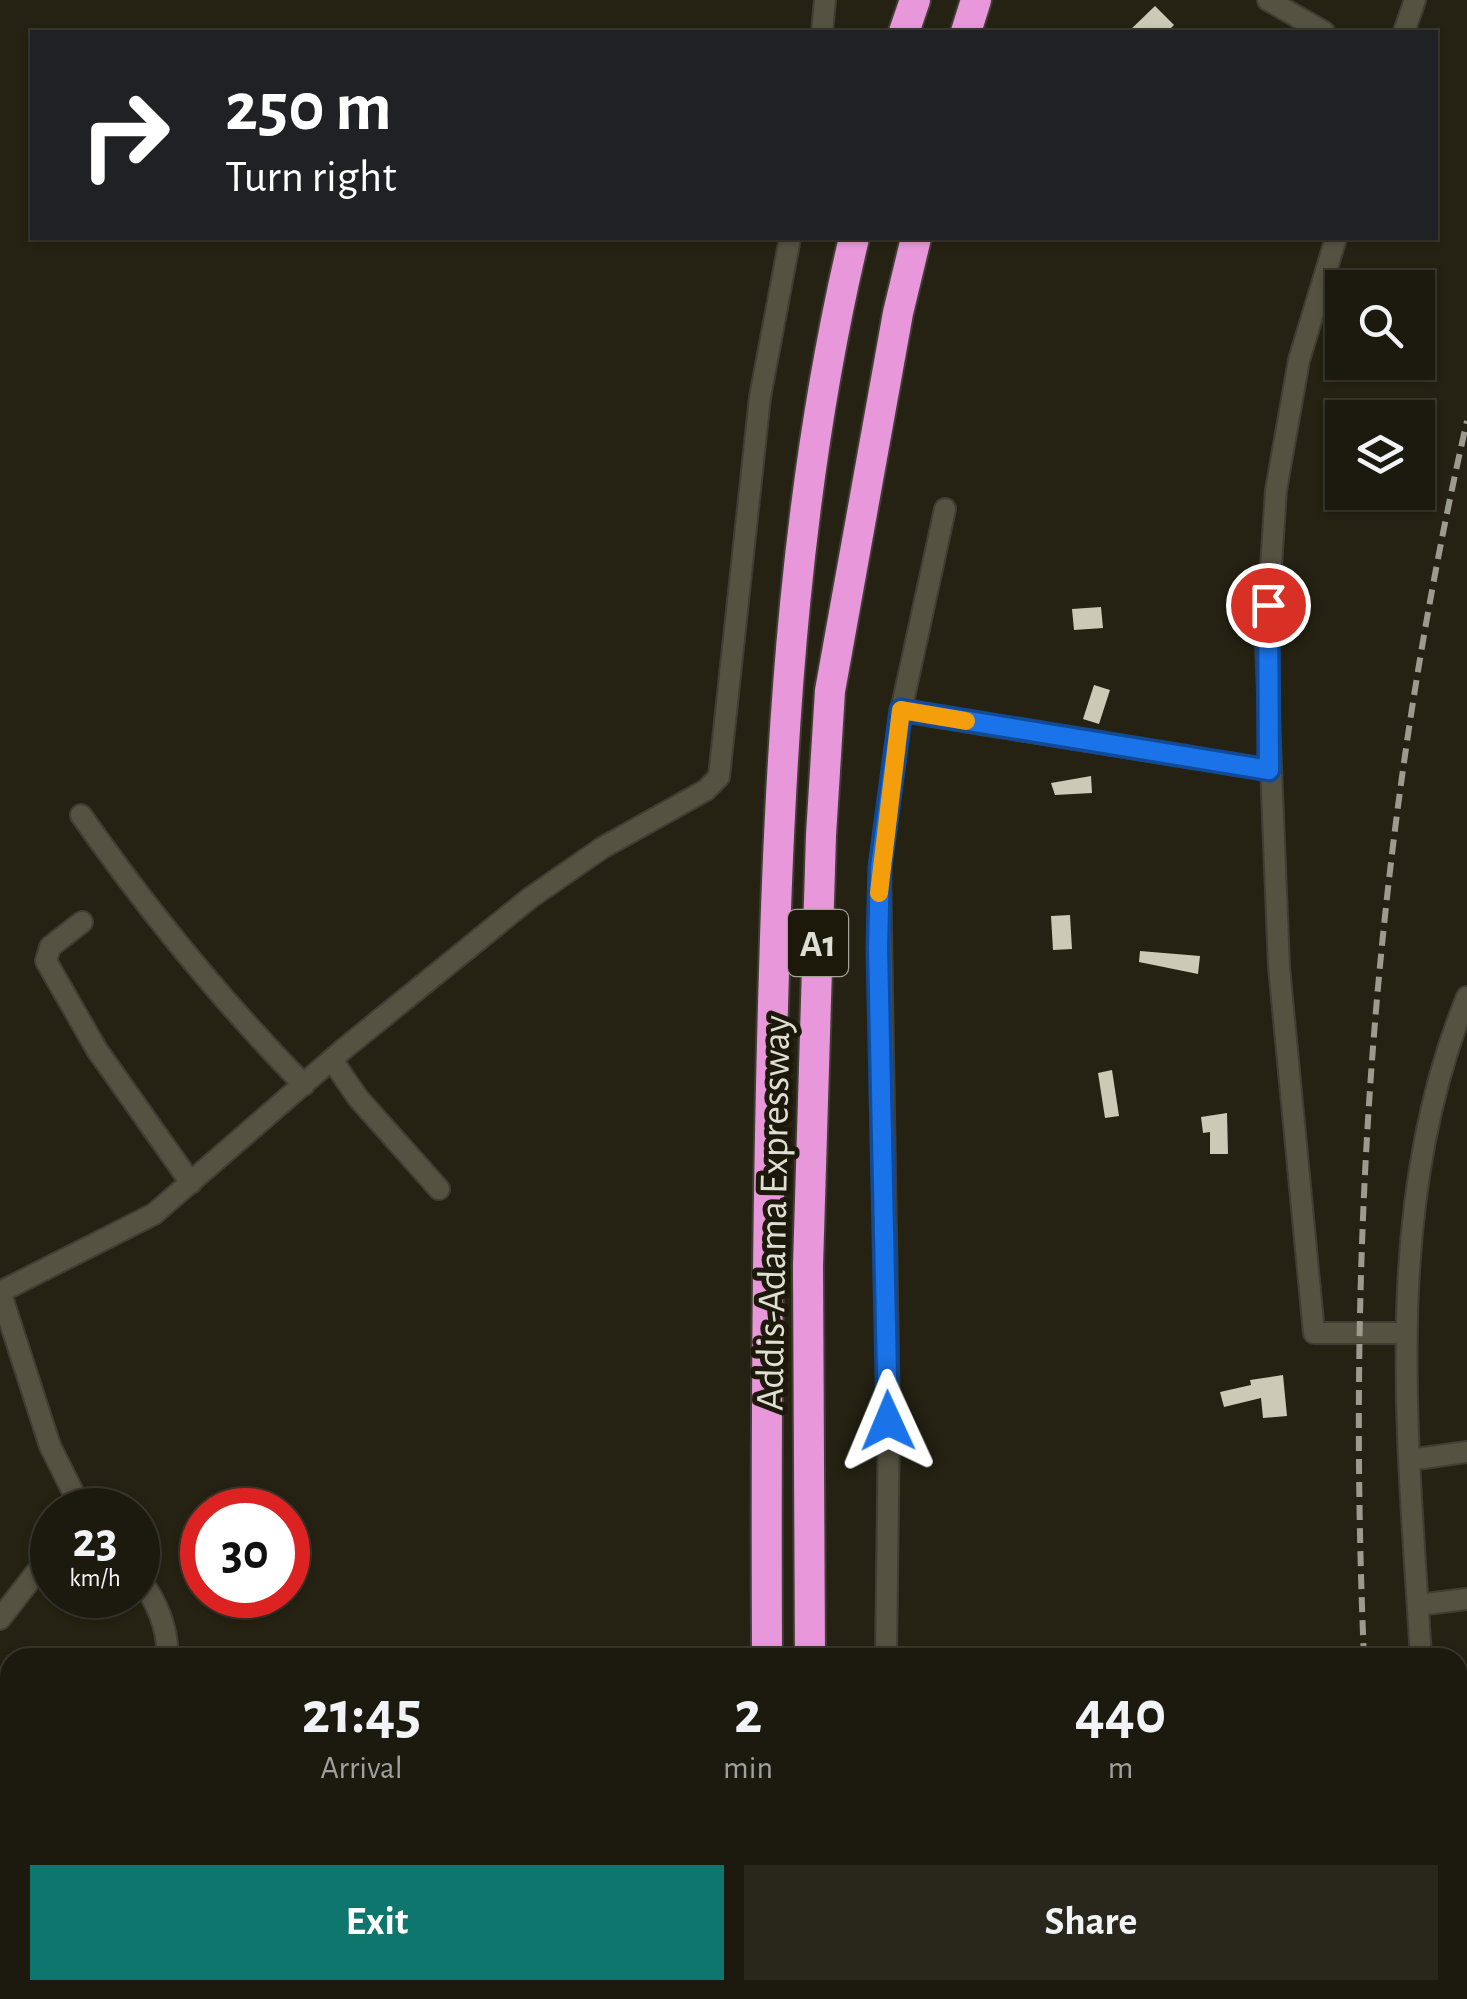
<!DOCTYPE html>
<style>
:root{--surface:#1c1a0e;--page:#29271c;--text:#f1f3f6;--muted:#a0a19e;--line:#3a382e;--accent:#0f766e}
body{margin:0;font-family:"Alegreya Sans",sans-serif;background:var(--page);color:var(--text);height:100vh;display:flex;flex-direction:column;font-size:38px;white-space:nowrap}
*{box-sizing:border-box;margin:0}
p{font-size:32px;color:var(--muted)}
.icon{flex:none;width:55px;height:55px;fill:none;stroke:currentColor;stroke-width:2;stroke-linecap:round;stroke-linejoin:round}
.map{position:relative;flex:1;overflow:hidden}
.drawer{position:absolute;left:0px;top:1648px;width:1468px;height:352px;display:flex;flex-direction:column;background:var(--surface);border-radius:30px 30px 0 0;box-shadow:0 2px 8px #0004,0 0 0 2px var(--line)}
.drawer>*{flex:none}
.banner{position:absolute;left:30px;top:30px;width:1408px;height:210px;border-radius:0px;box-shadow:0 2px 8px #0004,0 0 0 2px var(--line);background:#202124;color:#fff;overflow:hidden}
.buttons{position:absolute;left:1325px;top:270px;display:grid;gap:20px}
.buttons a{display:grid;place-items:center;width:110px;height:110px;border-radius:0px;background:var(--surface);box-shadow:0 2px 8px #0004,0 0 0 2px var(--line);font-size:50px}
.speed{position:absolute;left:30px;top:1488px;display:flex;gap:20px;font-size:50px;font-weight:700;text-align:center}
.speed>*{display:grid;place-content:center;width:130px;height:130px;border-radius:50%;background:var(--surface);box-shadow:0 2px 8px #0004,0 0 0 2px var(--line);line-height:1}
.speed small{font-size:25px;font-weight:400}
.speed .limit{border:15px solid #d22;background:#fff;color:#111}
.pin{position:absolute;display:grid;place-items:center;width:85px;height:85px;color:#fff;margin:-42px;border:5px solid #fff;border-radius:50%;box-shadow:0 2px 10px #0007}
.me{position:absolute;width:110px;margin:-55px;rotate:359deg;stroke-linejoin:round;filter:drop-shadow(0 0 8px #0008)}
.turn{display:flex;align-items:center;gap:35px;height:210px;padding:0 30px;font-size:45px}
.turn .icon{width:130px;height:130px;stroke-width:2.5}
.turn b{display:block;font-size:70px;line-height:85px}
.eta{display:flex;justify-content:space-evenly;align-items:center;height:170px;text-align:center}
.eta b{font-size:60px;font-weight:600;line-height:70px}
.cta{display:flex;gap:20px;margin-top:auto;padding:20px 30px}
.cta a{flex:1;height:115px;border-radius:0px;background:var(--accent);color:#fff;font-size:40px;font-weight:600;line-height:115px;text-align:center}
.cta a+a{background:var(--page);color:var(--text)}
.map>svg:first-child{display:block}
</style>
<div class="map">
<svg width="1467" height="1999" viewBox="0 0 1467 1999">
<rect width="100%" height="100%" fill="#252213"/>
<path fill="#ccc9b6" d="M1155,6L1174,25L1167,32H1128Z
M1101,607L1103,628L1074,630L1072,609Z
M1094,685L1110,690L1099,724L1083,719Z
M1091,776L1092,793L1055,795L1051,783Z
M1070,915L1072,949L1053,950L1051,916Z
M1140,951L1200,956L1198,974L1139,962Z
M1112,1070L1119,1116L1105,1118L1098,1073Z
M1227,1113L1228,1154H1210V1132L1203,1133L1201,1117Z
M1283,1375L1287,1416L1263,1418L1261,1398L1224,1407L1220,1392L1251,1385L1250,1380Z"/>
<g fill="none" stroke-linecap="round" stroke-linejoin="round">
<defs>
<path id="minor" d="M1268,0L1324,32
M822,32L825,0
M1404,32L1415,0
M1336,238L1299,360L1276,490L1266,643L1279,967L1314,1333H1405
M901,711L1269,770
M81,815C149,912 221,1000 304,1085
M82,922L50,947L46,961L97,1050L191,1183
M332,1060L358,1098L439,1189
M0,1291L50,1446L82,1510
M0,1292L154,1214L345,1048L530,898L602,848L706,790L719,777L760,397L790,238
M1409,1460L1467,1452
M138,1578C156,1598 169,1630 167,1658
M1418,1605L1467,1599
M0,1619L52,1552
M886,1658L889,1421L880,867L901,711L945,509
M1421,1658C1408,1438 1381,1206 1467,997
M1458,1771L1467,1769
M1458,1944L1467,1943
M1441,1990L1442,1999
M82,1999L88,1990
M882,1999V1990"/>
<path id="motorway" d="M904,32L915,0
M966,32L976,0
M767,1658C766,1428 767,1200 774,971C781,724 797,478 854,238
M810,1658L808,1266L821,835L830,691L898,313L916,238
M769,1990V1999
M811,1990V1999"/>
</defs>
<use href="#minor" stroke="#403e34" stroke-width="24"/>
<use href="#motorway" stroke="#403e34" stroke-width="34"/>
<use href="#minor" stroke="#555242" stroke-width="20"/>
<use href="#motorway" stroke="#e898da" stroke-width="30"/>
<path stroke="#9d9b8f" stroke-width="6" stroke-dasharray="15 8" stroke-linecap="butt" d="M1364,1658C1346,1243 1374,827 1467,421
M1379,1990V1999"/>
</g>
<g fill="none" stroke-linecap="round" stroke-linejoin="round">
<defs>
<path id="route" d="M888,1421L878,948L880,867L901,710L1269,770L1268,605"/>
</defs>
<use href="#route" stroke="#114b97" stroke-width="25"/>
<use href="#route" stroke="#1a73e8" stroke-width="18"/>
<path stroke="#f59e0b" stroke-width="18" d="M879,893L901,710L966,721"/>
</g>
<g text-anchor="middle" stroke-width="10" stroke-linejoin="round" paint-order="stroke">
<rect fill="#1c190a" stroke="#a4a397" stroke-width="2.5" x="788" y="910" width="60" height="66" rx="8"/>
<g font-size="38" font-weight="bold" fill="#dfded4">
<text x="818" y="956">A1</text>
</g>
<g font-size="40" fill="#dfded4" stroke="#1c190a">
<text transform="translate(772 1213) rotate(-89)" y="14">Addis-Adama Expressway</text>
</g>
</g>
</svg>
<div class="buttons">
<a><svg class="icon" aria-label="search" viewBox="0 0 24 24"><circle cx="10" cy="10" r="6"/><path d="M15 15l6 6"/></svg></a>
<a><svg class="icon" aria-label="layers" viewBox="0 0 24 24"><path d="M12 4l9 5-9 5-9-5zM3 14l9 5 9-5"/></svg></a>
</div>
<div class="speed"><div>23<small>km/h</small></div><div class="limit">30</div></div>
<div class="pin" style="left:1268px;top:605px;background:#d93025"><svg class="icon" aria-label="arrive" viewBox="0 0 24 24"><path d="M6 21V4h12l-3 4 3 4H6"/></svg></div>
<svg class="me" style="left:888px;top:1421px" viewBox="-20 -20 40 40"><path d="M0-17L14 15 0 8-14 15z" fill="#1a73e8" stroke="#fff" stroke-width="4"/></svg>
<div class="banner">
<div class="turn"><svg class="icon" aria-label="right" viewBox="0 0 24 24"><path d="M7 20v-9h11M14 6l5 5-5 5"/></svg><div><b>250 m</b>Turn right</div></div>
</div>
<section class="drawer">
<div class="eta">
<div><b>21:45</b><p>Arrival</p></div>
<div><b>2</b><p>min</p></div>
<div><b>440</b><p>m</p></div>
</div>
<div class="cta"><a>Exit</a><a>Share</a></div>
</section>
</div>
